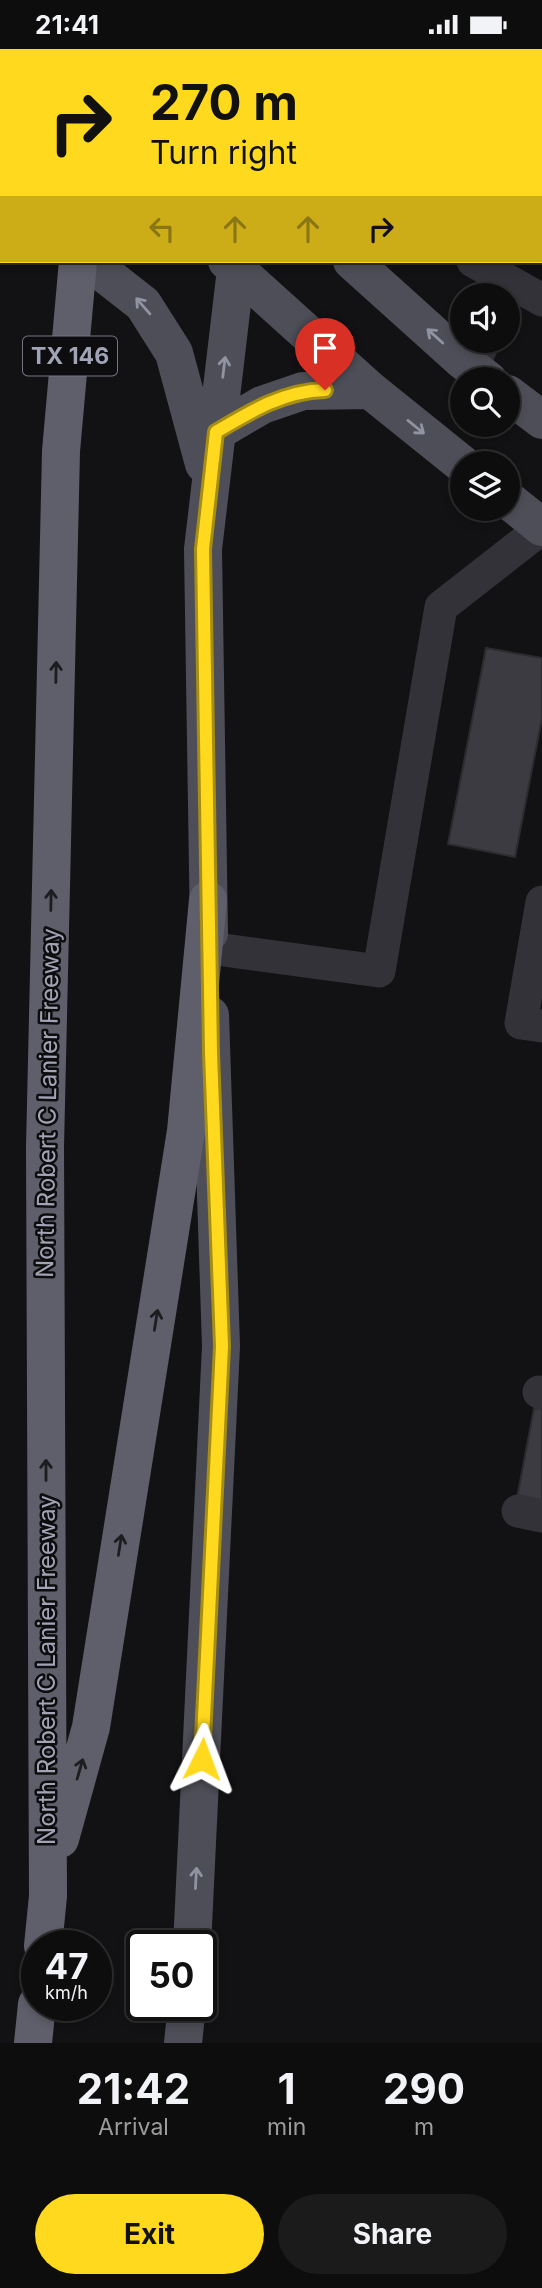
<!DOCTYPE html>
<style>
:root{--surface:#0e0d0e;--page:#1c1b1c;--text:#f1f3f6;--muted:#9b9c9e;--line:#2e2d2e;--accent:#ffd91d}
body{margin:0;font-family:Inter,sans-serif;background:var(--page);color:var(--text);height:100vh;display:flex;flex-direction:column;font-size:26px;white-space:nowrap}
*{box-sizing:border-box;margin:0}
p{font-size:23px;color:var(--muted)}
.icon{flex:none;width:38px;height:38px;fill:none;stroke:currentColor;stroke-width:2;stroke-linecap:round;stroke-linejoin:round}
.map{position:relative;height:1994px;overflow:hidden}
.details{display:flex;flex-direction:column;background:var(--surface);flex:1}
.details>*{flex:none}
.top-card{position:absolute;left:0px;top:0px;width:542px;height:214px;box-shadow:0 4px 10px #0003,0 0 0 2px var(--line);background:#ffd91d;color:#111;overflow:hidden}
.controls{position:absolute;left:450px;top:234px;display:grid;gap:14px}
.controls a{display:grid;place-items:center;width:70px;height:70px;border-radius:50%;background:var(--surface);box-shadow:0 4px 10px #0003,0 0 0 2px var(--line);font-size:35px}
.speed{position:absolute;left:21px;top:1881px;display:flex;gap:14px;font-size:35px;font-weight:700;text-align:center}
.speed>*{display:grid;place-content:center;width:91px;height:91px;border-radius:50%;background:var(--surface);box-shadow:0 4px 10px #0003,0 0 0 2px var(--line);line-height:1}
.speed small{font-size:18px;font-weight:400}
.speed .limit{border:4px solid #111;border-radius:10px;background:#fff;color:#111}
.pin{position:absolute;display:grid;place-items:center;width:60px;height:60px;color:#fff;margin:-72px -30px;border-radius:50% 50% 50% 0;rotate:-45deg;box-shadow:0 0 7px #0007}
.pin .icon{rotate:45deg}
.me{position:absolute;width:77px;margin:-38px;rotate:3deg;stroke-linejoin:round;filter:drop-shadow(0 0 5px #0008)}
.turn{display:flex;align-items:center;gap:24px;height:147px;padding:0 35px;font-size:32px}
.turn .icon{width:91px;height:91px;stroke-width:2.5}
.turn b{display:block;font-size:49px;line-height:60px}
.lanes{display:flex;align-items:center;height:66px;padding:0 35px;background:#0003;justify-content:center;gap:35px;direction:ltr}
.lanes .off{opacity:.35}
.eta{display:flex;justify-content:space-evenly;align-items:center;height:119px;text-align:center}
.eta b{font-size:42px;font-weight:700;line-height:49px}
.primary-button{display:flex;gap:14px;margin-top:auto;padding:14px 35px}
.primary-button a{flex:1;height:80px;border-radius:42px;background:var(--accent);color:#111;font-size:28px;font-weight:700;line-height:80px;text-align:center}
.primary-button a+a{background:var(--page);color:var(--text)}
.status{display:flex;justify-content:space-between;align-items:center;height:49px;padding:0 35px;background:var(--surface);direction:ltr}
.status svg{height:19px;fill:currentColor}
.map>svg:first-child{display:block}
</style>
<div class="status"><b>21:41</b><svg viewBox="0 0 49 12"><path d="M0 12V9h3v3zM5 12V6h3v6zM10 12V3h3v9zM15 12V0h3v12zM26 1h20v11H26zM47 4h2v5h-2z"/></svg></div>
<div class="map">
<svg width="542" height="1994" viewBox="0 0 542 1994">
<rect width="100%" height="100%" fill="#121113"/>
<path fill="#3b3b41" stroke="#2c2b2f" stroke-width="2" d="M486,599L542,609V669L515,808L448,795Z
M534,1359L542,1360V1453L517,1449Z"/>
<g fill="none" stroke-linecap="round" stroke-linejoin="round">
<path stroke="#323238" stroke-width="33" d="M405,0L408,2
M541,35H542
M541,113L542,107
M473,212L542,251
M472,319L484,292
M542,853L521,974L542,977
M209,899L379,922L441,558L542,479
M539,1343L542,1344
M518,1462L542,1467"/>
<path stroke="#4e4e58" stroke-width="38" d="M266,2V0
M0,142L2,143
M88,212L143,255L174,304L204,415
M227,212L370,341L462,415
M352,212L462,311L488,331
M508,345L542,371
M216,383L262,356L303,342L370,341
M508,451L542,478
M209,884L203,500L237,212
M192,1897L221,1297L210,966
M183,1994L187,1956"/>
<path stroke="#5e5f6a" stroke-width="38" d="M20,2L21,0
M104,2V0
M0,123L2,113
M60,1790L91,1678L186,1082L208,851
M43,1897L48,1847L45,1098L61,402L78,212
M33,1994L37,1955"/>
</g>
<defs><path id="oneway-shaft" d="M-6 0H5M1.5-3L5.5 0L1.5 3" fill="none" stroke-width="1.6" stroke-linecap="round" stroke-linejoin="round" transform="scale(1.75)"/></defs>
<g stroke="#9093a2">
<use href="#oneway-shaft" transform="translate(143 257) rotate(-131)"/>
<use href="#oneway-shaft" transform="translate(435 287) rotate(-138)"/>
<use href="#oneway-shaft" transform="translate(224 318) rotate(-83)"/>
<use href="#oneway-shaft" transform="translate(416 378) rotate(39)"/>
<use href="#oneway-shaft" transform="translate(196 1829) rotate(-87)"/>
</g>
<g stroke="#1d1d20">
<use href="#oneway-shaft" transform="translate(56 623) rotate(-89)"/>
<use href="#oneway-shaft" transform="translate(51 851) rotate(-89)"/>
<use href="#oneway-shaft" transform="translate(156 1271) rotate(-81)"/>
<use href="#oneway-shaft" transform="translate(46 1421) rotate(-90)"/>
<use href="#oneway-shaft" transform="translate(120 1496) rotate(-81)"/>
<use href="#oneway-shaft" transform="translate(80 1720) rotate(-74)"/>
</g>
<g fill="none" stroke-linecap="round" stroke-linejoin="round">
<defs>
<path id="route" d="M202,1710L222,1297L211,1004L203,500L216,383C251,362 284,342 325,341"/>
</defs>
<use href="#route" stroke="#a68d13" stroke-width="18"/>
<use href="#route" stroke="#ffd91d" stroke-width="12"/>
</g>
<g text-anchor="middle" stroke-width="5" stroke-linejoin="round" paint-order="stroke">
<rect fill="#0d0c0e" stroke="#757683" stroke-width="2" x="23" y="287.5" width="94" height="39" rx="5"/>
<g font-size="23" font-weight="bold" fill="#a1a4b5">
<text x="70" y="315">TX 146</text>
</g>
<g font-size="24" fill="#a1a4b5" stroke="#0d0c0e">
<text transform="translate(48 1054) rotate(-89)" y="8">North Robert C Lanier Freeway</text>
<text transform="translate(47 1621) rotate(-90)" y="8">North Robert C Lanier Freeway</text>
</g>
</g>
</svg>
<div class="controls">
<a><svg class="icon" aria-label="sound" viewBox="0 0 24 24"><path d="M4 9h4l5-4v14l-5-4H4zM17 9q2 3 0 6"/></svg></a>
<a><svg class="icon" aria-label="search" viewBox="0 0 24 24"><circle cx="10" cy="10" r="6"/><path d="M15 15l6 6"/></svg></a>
<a><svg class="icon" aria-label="layers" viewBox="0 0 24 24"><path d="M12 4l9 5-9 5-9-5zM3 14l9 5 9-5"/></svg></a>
</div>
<div class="speed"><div>47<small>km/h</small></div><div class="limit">50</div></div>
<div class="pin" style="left:325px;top:341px;background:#d93025"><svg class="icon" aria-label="arrive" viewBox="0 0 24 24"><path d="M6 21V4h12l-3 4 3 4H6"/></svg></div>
<svg class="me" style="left:202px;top:1710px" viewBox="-20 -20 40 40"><path d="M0-17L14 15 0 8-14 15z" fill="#ffd91d" stroke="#fff" stroke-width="4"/></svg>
<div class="top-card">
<div class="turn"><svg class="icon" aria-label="right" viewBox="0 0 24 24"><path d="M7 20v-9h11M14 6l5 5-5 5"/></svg><div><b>270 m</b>Turn right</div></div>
<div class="lanes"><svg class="icon off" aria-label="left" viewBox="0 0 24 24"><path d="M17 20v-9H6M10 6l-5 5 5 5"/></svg><svg class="icon off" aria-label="ahead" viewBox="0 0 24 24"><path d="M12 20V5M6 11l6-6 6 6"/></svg><svg class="icon off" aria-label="ahead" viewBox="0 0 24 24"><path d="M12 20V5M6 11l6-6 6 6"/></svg><svg class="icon" aria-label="right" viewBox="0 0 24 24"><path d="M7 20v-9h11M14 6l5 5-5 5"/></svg></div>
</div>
</div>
<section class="details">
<div class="eta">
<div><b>21:42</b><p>Arrival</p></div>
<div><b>1</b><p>min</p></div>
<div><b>290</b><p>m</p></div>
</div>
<div class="primary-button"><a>Exit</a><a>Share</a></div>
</section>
